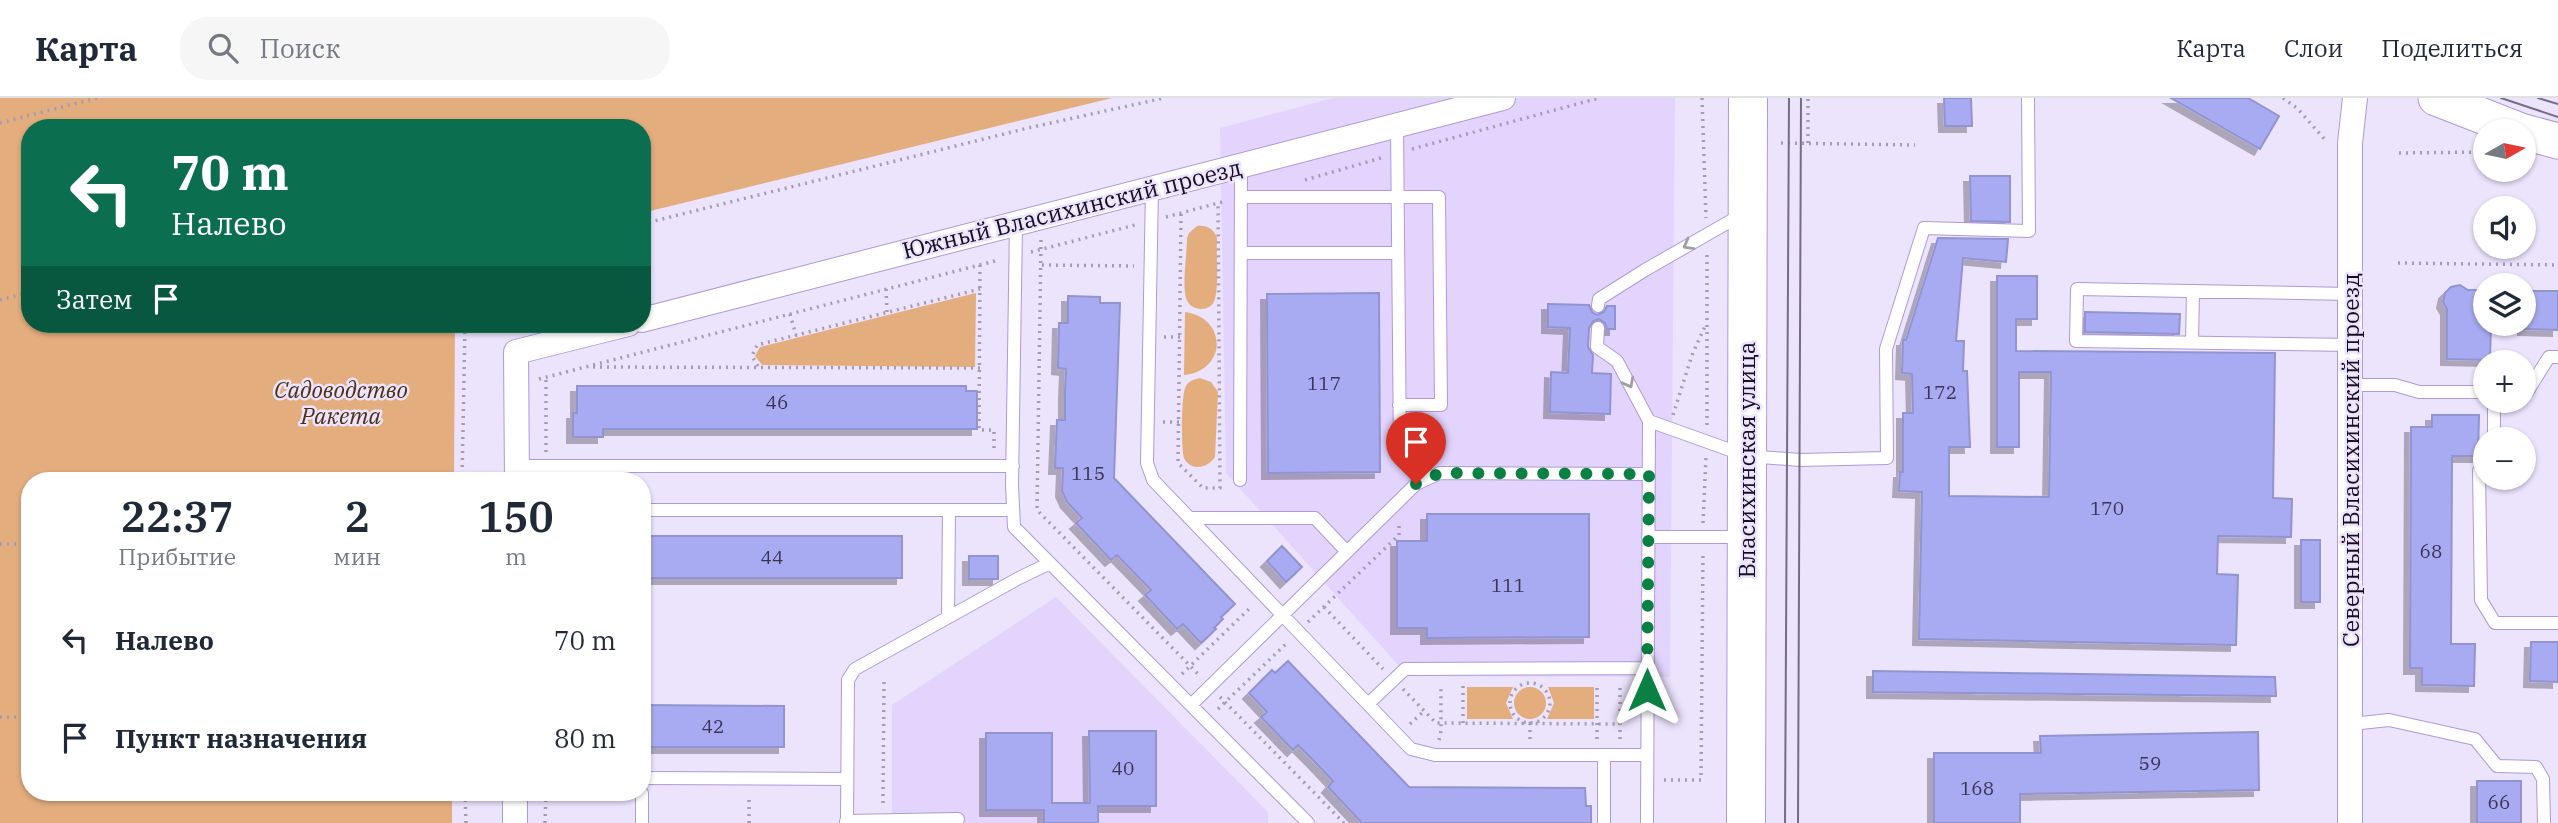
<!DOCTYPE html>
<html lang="ru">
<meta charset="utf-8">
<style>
:root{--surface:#fff;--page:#f6f6f7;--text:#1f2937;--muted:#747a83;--line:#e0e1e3}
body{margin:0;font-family:"IBM Plex Serif",serif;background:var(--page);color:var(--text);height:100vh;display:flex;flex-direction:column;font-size:26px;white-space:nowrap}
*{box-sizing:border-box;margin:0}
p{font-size:23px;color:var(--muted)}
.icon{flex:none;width:38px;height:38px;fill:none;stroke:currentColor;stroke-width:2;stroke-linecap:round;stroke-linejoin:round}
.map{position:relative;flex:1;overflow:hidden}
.side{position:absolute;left:21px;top:374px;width:630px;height:329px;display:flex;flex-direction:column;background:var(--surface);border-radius:28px;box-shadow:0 2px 5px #0004}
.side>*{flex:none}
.guide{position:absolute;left:21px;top:21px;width:630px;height:214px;border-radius:28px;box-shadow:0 2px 5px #0004;background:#0b6e4f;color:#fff;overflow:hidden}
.needle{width:46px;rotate:81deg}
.fabs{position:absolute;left:2473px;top:21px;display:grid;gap:14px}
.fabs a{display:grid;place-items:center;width:63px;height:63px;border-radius:50%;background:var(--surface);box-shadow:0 2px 5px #0004;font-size:35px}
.pin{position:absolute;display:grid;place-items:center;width:60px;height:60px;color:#fff;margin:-72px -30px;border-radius:50% 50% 50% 0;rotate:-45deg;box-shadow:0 0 7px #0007}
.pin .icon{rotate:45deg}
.me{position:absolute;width:77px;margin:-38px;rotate:0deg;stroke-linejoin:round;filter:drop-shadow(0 0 5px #0008)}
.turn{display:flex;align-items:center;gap:24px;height:147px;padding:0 35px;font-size:32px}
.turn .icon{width:91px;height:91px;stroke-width:2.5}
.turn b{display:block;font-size:49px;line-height:60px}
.then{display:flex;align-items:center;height:66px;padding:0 35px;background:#0003;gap:14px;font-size:26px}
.eta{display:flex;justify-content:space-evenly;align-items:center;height:119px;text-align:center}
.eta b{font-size:42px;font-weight:600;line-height:49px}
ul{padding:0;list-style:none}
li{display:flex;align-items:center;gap:21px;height:98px;padding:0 35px}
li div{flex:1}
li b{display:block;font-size:26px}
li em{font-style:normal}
header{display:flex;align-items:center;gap:42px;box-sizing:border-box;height:98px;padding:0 35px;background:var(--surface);border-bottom:2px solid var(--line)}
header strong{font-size:33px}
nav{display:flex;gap:38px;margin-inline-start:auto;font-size:24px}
.search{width:490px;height:63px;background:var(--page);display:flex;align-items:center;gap:18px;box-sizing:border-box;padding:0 24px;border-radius:28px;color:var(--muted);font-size:26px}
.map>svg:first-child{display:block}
</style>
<header>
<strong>Карта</strong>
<div class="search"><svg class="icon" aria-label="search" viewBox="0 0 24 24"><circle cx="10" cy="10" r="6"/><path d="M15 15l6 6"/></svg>Поиск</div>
<nav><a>Карта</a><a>Слои</a><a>Поделиться</a></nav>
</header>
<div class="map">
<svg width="2558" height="725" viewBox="0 0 2558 725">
<defs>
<filter id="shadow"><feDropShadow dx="-6" dy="6" stdDeviation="0" flood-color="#0004"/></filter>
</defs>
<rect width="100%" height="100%" fill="#ece3fd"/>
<path fill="#e3d4fe" d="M1333,0H1675L1670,579L1408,578L1226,375L1220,30Z
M1056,499L1268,714V725H892V607Z"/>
<path fill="#e3ad7e" d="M0,0H1112L642,115V30H30V226H455L454,383H30V695H452V725H0Z
M1197,128C1207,127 1214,131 1217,140C1216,157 1219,185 1215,201C1211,215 1190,214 1186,200C1182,185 1187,157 1187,140L1189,135Z
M976,195L975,269L762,267L755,258L760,249Z
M1185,214C1228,220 1227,273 1184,277Z
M1200,280L1211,284L1218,294L1215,359C1208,370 1191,374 1184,360C1181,352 1181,295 1186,288C1189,283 1194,281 1200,280Z
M1514 605a16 16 0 1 1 32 0a16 16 0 1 1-32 0Z
M1467,589H1513L1506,605L1513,621H1467Z
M1548,589H1594V621H1547L1554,605Z"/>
<path fill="#a8abf1" stroke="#9194d0" stroke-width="2" filter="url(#shadow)" d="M1944,0H1971L1972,28H1945Z
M2171,0H2248L2279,18L2260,51Z
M1970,78H2010V124L1971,123Z
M1938,140L2008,141L2006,164L1963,160L1956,243H1964L1963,273H1967L1970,349H1949V398L2049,399L2051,274H2019V349H1997V178H2037V221H2016V253L2275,255L2273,400L2292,401L2291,439L2218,438L2217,476L2238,477L2236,547L1919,541L1922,394L1899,393L1900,374H1903V315H1913L1912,276L1902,275L1903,242H1906Z
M2460,187L2468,192H2485V226H2491L2490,262L2447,261V211L2443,204L2445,195L2451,189Z
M2524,193H2558V232L2524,231Z
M1379,195L1380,374L1268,375L1267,196Z
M1068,198L1100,199V205H1120L1114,380L1235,506L1221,519L1223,521L1214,530L1216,531L1201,545L1183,526L1177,531L1145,497L1151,492L1117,457L1111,462L1076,425L1082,420L1067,404L1062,393L1063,370H1055L1057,322H1065V295L1066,271L1058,270L1059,225H1068Z
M1548,206L1589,207L1592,214L1597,217L1604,214L1607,208H1615V231H1607L1605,225L1599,221L1593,223L1589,230L1588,249L1593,257L1592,275L1611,276L1610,316L1550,314L1551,274L1568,275L1570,230L1548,229Z
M2085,214L2180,216L2179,236L2085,234Z
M577,288H966V293H977V331H603V339H573V315H577Z
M2432,317H2479L2478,358H2452L2451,546H2475L2474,588L2422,587V570H2410L2411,329H2432Z
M1427,416H1589V539L1427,540V530H1397V443H1427Z
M642,438H902V480H642Z
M2301,442H2320V504H2301Z
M1282,448L1302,469L1286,484L1267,463Z
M969,458H998V481H969Z
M2531,544H2558V584L2530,583Z
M1288,563L1409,689L1585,690L1586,708H1591V725H1362L1328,689L1333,683L1313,662L1298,647L1293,652L1261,619L1267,614L1249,595L1272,572L1275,575Z
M1873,573L2275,579L2276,598L1873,594Z
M642,607L784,608V649H642Z
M1089,633H1156V708H1098V725H1044V712H986V635H1052V705H1090Z
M2258,634L2259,692L2020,696V725H1934V655H2041L2040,638Z
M2477,683H2521V725H2477Z"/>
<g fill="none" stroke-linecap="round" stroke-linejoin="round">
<defs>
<path id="service" d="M1397,27L1400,353
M1152,90L1147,365L1153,382L1411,651L1435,657H1647
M1241,99H1439L1441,307H1399
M1016,126L1012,387L1014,429L1308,725
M1241,155H1398
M1598,208L1599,201L1645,172L1741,117
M1598,230L1597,249L1617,263L1649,323L1747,358L1800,362L1887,360L1886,251L1924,130L2029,133L2028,0
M2192,245L2193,193
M2350,247L2076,243L2077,191L2351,196
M2351,287H2395L2419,294H2485
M2524,294H2527L2549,259H2558
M2494,303V341
M517,368H1013
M2485,370L2479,373L2481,502L2495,525H2558
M1240,382L1241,68
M642,412H1012
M1189,420H1315L1347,454
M1648,439H1743
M948,519L949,412
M1368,606L1405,571L1648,570
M1191,607L1416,386L1440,375L1649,376
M2351,626L2389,622L2475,641L2497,668L2536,669L2543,681L2544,725
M642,680L847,681
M846,723L958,721
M642,725V695
M847,725L848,582L855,571L1019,480L1050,465
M1604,725V657
M1647,725L1649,323"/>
<path id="minor" d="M642,222L1503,0
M517,383L516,254L628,226
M515,725V695
M2350,725V45L2355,0"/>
<path id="secondary" d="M2436,0L2521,33
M2524,34L2558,43"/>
<path id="trunk" d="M1746,725L1748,0"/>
</defs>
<use href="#service" stroke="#b099d5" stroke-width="14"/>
<use href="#minor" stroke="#b099d5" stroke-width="26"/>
<use href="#secondary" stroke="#b099d5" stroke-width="37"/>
<use href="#trunk" stroke="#b099d5" stroke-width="40"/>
<path stroke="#a59cb4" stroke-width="3.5" stroke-dasharray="2 5" stroke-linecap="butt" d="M1702,0L1706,120
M2283,0L2298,11L2327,44
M0,25L97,0
M1781,45L1915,47
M1808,45V0
M1412,51L1599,0
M2399,55L2485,54
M1305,82L1381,60
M1181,116L1178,365L1203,390H1220L1218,106
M1166,119L1226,103
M642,126L1028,30L1164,0
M1041,142L1037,412L1200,578
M1031,154L1135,127
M2398,165L2558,167
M980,167L979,332H994V353
M1042,167L1134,168
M886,191L887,214
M0,202L30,194
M790,216L796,237
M503,226L508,236
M1164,239H1180
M758,268L752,258L757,247L980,191
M593,269L980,270
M539,281L999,162
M1673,317L1692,257L1706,226
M1163,324H1179
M1707,327V156
M546,354V279
M462,383L465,226
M1703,425L1706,359
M0,446H30
M1324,509L1383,571
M1308,524L1399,437V427
M1182,576L1252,508
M1510 605a20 20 0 1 1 40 0a20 20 0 1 1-40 0Z
M1403,591L1436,625L1620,626
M1220,599L1344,725
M1218,611L1288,544
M0,619H30
M1463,625V586
M1410,626L1424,613
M1530,641V626
M1597,641V586
M1620,641V586
M1439,642L1441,633V587
M1664,682H1701L1703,453
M465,695L466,725
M883,705L884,584
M545,725L546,695
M749,725V697"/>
<use href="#service" stroke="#fff" stroke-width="12"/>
<use href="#minor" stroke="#fff" stroke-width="24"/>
<use href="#secondary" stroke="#fff" stroke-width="35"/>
<use href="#trunk" stroke="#fff" stroke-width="38"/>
<path stroke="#766c84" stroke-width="2" d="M2501,0L2558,19
M2538,0L2558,6
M1785,725L1789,0
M1798,725L1801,0"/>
</g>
<defs><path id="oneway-chevron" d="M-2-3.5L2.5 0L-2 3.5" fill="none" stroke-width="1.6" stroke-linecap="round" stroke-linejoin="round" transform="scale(1.75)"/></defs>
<g stroke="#a29ea7">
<use href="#oneway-chevron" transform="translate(1688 147) rotate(151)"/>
<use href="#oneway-chevron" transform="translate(1629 285) rotate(62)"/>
</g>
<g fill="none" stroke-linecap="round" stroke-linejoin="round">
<path stroke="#0b8043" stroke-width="12" stroke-dasharray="0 21.6" d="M1416,386L1440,375L1649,376L1647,592"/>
</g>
<g text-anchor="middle" stroke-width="5" stroke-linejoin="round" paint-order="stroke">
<g font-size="19" fill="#3a3456">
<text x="1324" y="292">117</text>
<text x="1940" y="301">172</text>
<text x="777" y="311">46</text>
<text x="1088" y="382">115</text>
<text x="2107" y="417">170</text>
<text x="2431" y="460">68</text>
<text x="772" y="466">44</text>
<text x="1508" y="494">111</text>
<text x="713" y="635">42</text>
<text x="2150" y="672">59</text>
<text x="1123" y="677">40</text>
<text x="1977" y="697">168</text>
<text x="2499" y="711">66</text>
</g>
<g font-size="23" fill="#160c22" stroke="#ece3fd">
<text transform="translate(1072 111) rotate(-14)" y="8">Южный Власихинский проезд</text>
<text transform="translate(1747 362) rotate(-90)" y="8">Власихинская улица</text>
<text transform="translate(2351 362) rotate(-90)" y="8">Северный Власихинский проезд</text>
</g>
<g font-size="23" font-style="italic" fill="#4d2f11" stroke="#ece3fd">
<text x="341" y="300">Садоводство<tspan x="341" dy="26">Ракета</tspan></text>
</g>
</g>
</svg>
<div class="fabs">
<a><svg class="needle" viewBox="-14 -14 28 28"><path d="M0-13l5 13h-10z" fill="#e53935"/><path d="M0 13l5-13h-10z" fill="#747a83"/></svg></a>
<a><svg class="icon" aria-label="sound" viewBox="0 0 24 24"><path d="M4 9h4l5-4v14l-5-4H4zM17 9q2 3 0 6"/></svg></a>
<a><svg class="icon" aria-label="layers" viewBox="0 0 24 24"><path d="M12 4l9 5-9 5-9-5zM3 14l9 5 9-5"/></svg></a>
<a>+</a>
<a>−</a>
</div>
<div class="pin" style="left:1416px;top:386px;background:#d93025"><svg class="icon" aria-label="arrive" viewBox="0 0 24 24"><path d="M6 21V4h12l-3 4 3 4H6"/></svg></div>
<svg class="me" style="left:1647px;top:592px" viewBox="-20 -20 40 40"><path d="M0-17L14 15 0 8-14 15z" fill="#0b8043" stroke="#fff" stroke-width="4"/></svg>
<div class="guide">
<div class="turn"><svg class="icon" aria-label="left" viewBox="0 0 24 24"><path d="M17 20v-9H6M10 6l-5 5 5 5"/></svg><div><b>70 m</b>Налево</div></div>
<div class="then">Затем<svg class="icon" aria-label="arrive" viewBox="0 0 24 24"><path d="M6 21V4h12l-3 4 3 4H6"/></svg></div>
</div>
<section class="side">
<div class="eta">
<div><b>22:37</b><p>Прибытие</p></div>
<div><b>2</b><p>мин</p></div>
<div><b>150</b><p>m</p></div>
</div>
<ul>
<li><svg class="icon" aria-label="left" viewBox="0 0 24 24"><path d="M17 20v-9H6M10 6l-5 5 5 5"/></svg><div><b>Налево</b></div><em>70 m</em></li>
<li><svg class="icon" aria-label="arrive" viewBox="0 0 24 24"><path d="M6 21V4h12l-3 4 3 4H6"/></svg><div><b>Пункт назначения</b></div><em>80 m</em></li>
</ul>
</section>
</div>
